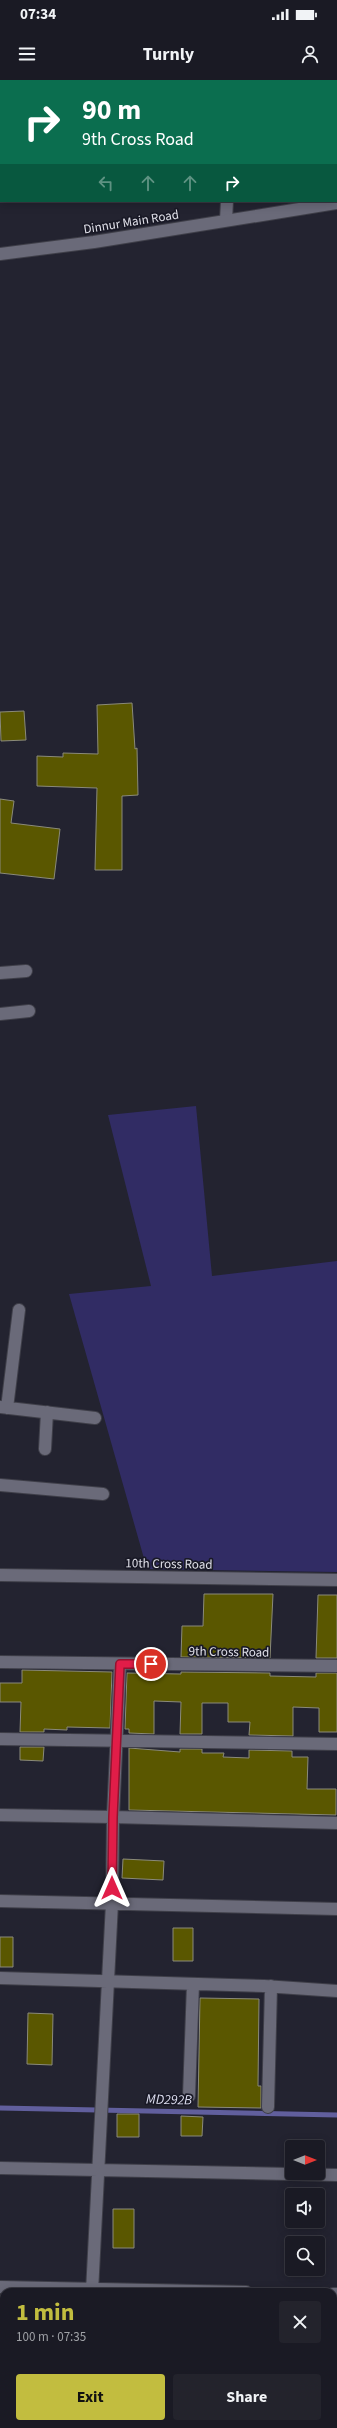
<!DOCTYPE html>
<meta charset="utf-8">
<style>
:root{--surface:#1a1a24;--page:#23232c;--text:#f1f3f6;--muted:#9fa1a6;--line:#383841;--accent:#c2bd3f}
body{margin:0;font-family:"Source Sans 3",sans-serif;background:var(--page);color:var(--text);height:100vh;display:flex;flex-direction:column;font-size:15px;white-space:nowrap}
*{box-sizing:border-box;margin:0}
p{font-size:13px;color:var(--muted)}
.icon{flex:none;width:22px;height:22px;fill:none;stroke:currentColor;stroke-width:2;stroke-linecap:round;stroke-linejoin:round}
.map{position:relative;flex:1;overflow:hidden}
.panel{position:absolute;left:0px;top:2208px;width:337px;height:140px;display:flex;flex-direction:column;background:var(--surface);border-radius:12px 12px 0 0;box-shadow:0 2px 10px #0003,0 0 0 1px var(--line)}
.panel>*{flex:none}
.guide{position:absolute;left:0px;top:0px;width:337px;height:122px;box-shadow:0 2px 10px #0003,0 0 0 1px var(--line);background:#0b6e4f;color:#fff;overflow:hidden}
.needle{width:26px;rotate:90deg}
.fabs{position:absolute;left:285px;top:2060px;display:grid;gap:8px}
.fabs a{display:grid;place-items:center;width:40px;height:40px;border-radius:4px;background:var(--surface);box-shadow:0 2px 10px #0003,0 0 0 1px var(--line);font-size:20px}
.pin{position:absolute;display:grid;place-items:center;width:34px;height:34px;color:#fff;margin:-17px;border:2px solid #fff;border-radius:50%;box-shadow:0 1px 4px #0007}
.me{position:absolute;width:44px;margin:-22px;rotate:0deg;stroke-linejoin:round;filter:drop-shadow(0 0 3px #0008)}
.turn{display:flex;align-items:center;gap:14px;height:84px;padding:0 16px;font-size:18px}
.turn .icon{width:52px;height:52px;stroke-width:2.5}
.turn b{display:block;font-size:28px;line-height:34px}
.lanes{display:flex;align-items:center;height:38px;padding:0 16px;background:#0003;justify-content:center;gap:20px;direction:ltr}
.lanes .off{opacity:.35}
.round{display:grid;place-items:center;flex:none;width:42px;height:42px;border-radius:4px;background:var(--page)}
.summary{display:flex;align-items:center;justify-content:space-between;height:68px;padding:0 16px}
h1{font-size:24px;font-weight:700;line-height:30px;color:var(--accent)}
.primary-button{display:flex;gap:8px;margin-top:auto;padding:8px 16px}
.primary-button a{flex:1;height:46px;border-radius:4px;background:var(--accent);color:#111;font-size:16px;font-weight:700;line-height:46px;text-align:center}
.primary-button a+a{background:var(--page);color:var(--text)}
.status{display:flex;justify-content:space-between;align-items:center;height:28px;padding:0 20px;background:var(--surface);direction:ltr}
.status svg{height:11px;fill:currentColor}
header{display:flex;justify-content:space-between;align-items:center;height:52px;padding:0 16px;background:var(--surface);font-size:18px;font-weight:700}
.map>svg:first-child{display:block}
</style>
<div class="status"><b>07:34</b><svg viewBox="0 0 49 12"><path d="M0 12V9h3v3zM5 12V6h3v6zM10 12V3h3v9zM15 12V0h3v12zM26 1h20v11H26zM47 4h2v5h-2z"/></svg></div>
<header><svg class="icon" aria-label="menu" viewBox="0 0 24 24"><path d="M4 6h16M4 12h16M4 18h16"/></svg>Turnly<svg class="icon" aria-label="person" viewBox="0 0 24 24"><circle cx="12" cy="8" r="4"/><path d="M4 21q1-7 8-7t8 7"/></svg></header>
<div class="map">
<svg width="337" height="2348" viewBox="0 0 337 2348">
<rect width="100%" height="100%" fill="#232330"/>
<path fill="#312c64" d="M196,1026L212,1196L337,1181V1492L147,1489L69,1214L151,1206L108,1035Z"/>
<g fill="none" stroke-linecap="round" stroke-linejoin="round">
<path stroke="#615f9d" stroke-width="5" d="M0,2028L337,2035"/>
</g>
<path fill="#5a5700" stroke="#8a8a7a" d="M132,623L135,669L137,668L138,715L122,716V790H95L97,708L37,706V676L63,677V673L98,674L97,625Z
M24,631L26,660L1,661L0,632Z
M0,719L14,721L11,743L60,749L54,799L0,793Z
M204,1514H273L270,1578L181,1577L182,1546H203Z
M318,1515H337V1578H316Z
M22,1590L112,1592L110,1648L67,1647V1650L44,1649V1652H20L21,1622H0V1603H22Z
M181,1592L270,1593V1596L316,1597V1593H337V1652H319V1628L293,1627V1656L249,1655L250,1642H228V1623H202V1654H180L181,1622L154,1621V1654L129,1653V1649H125L127,1593L181,1594Z
M20,1667H44L43,1681L20,1680Z
M129,1668L180,1672V1669H202V1673H224L223,1677L249,1678V1670L292,1671V1677H308L307,1709H336V1735L129,1730Z
M123,1779L164,1781L163,1800L122,1798Z
M173,1848H193V1881H173Z
M0,1857H13V1887H0Z
M200,1918L259,1919L258,2006H261V2028L198,2027Z
M28,1933L53,1934L52,1985L27,1984Z
M117,2034H139V2057H117Z
M181,2036L203,2037L202,2056H181Z
M113,2129H134V2168H113Z"/>
<g fill="none" stroke-linecap="round" stroke-linejoin="round">
<defs>
<path id="street" d="M234,1V0
M226,140L227,121
M0,893L26,891
M0,934L29,931
M0,1327L95,1338
M7,1328L19,1230
M45,1369L47,1332
M0,1405L103,1414
M0,1495L337,1500
M0,1582L337,1586
M0,1659L337,1664
M0,1735L113,1737L120,1584
M0,1821L337,1829
M0,1898L264,1906L337,1911
M189,2016L193,1904
M268,2027L271,1906
M0,2088L337,2095
M0,2207L246,2212
M92,2212L112,1823L113,1737L337,1743
M333,2214H337
M0,2317H4
M333,2326H337
M85,2348V2344"/>
<path id="secondary" d="M0,174L94,162L337,123"/>
</defs>
<use href="#street" stroke="#3f3f49" stroke-width="14"/>
<use href="#secondary" stroke="#3f3f49" stroke-width="14"/>
<use href="#street" stroke="#6a6a79" stroke-width="12"/>
<use href="#secondary" stroke="#6a6a79" stroke-width="12"/>
</g>
<g fill="none" stroke-linecap="round" stroke-linejoin="round">
<defs>
<path id="route" d="M112,1808L113,1737L120,1584H151"/>
</defs>
<use href="#route" stroke="#92132f" stroke-width="10"/>
<use href="#route" stroke="#e11d48" stroke-width="7"/>
</g>
<g text-anchor="middle" stroke-width="3.5" stroke-linejoin="round" paint-order="stroke">
<g font-size="13" fill="#e0e0e9" stroke="#191926">
<text transform="translate(131 141) rotate(-9)" y="5">Dinnur Main Road</text>
<text transform="translate(169 1483) rotate(1)" y="5">10th Cross Road</text>
<text transform="translate(229 1571) rotate(1)" y="5">9th Cross Road</text>
</g>
<g font-size="14" font-style="italic" fill="#dedff1" stroke="#191926">
<text transform="translate(169 2019) rotate(1)" y="5">MD292B</text>
</g>
</g>
</svg>
<div class="fabs">
<a><svg class="needle" viewBox="-14 -14 28 28"><path d="M0-13l5 13h-10z" fill="#e53935"/><path d="M0 13l5-13h-10z" fill="#9fa1a6"/></svg></a>
<a><svg class="icon" aria-label="sound" viewBox="0 0 24 24"><path d="M4 9h4l5-4v14l-5-4H4zM17 9q2 3 0 6"/></svg></a>
<a><svg class="icon" aria-label="search" viewBox="0 0 24 24"><circle cx="10" cy="10" r="6"/><path d="M15 15l6 6"/></svg></a>
</div>
<div class="pin" style="left:151px;top:1584px;background:#d93025"><svg class="icon" aria-label="arrive" viewBox="0 0 24 24"><path d="M6 21V4h12l-3 4 3 4H6"/></svg></div>
<svg class="me" style="left:112px;top:1808px" viewBox="-20 -20 40 40"><path d="M0-17L14 15 0 8-14 15z" fill="#e11d48" stroke="#fff" stroke-width="4"/></svg>
<div class="guide">
<div class="turn"><svg class="icon" aria-label="right" viewBox="0 0 24 24"><path d="M7 20v-9h11M14 6l5 5-5 5"/></svg><div><b>90 m</b>9th Cross Road</div></div>
<div class="lanes"><svg class="icon off" aria-label="left" viewBox="0 0 24 24"><path d="M17 20v-9H6M10 6l-5 5 5 5"/></svg><svg class="icon off" aria-label="ahead" viewBox="0 0 24 24"><path d="M12 20V5M6 11l6-6 6 6"/></svg><svg class="icon off" aria-label="ahead" viewBox="0 0 24 24"><path d="M12 20V5M6 11l6-6 6 6"/></svg><svg class="icon" aria-label="right" viewBox="0 0 24 24"><path d="M7 20v-9h11M14 6l5 5-5 5"/></svg></div>
</div>
<section class="panel">
<div class="summary"><div><h1>1 min</h1><p>100 m · 07:35</p></div><a class="round"><svg class="icon" aria-label="close" viewBox="0 0 24 24"><path d="M6 6l12 12M18 6L6 18"/></svg></a></div>
<div class="primary-button"><a>Exit</a><a>Share</a></div>
</section>
</div>
